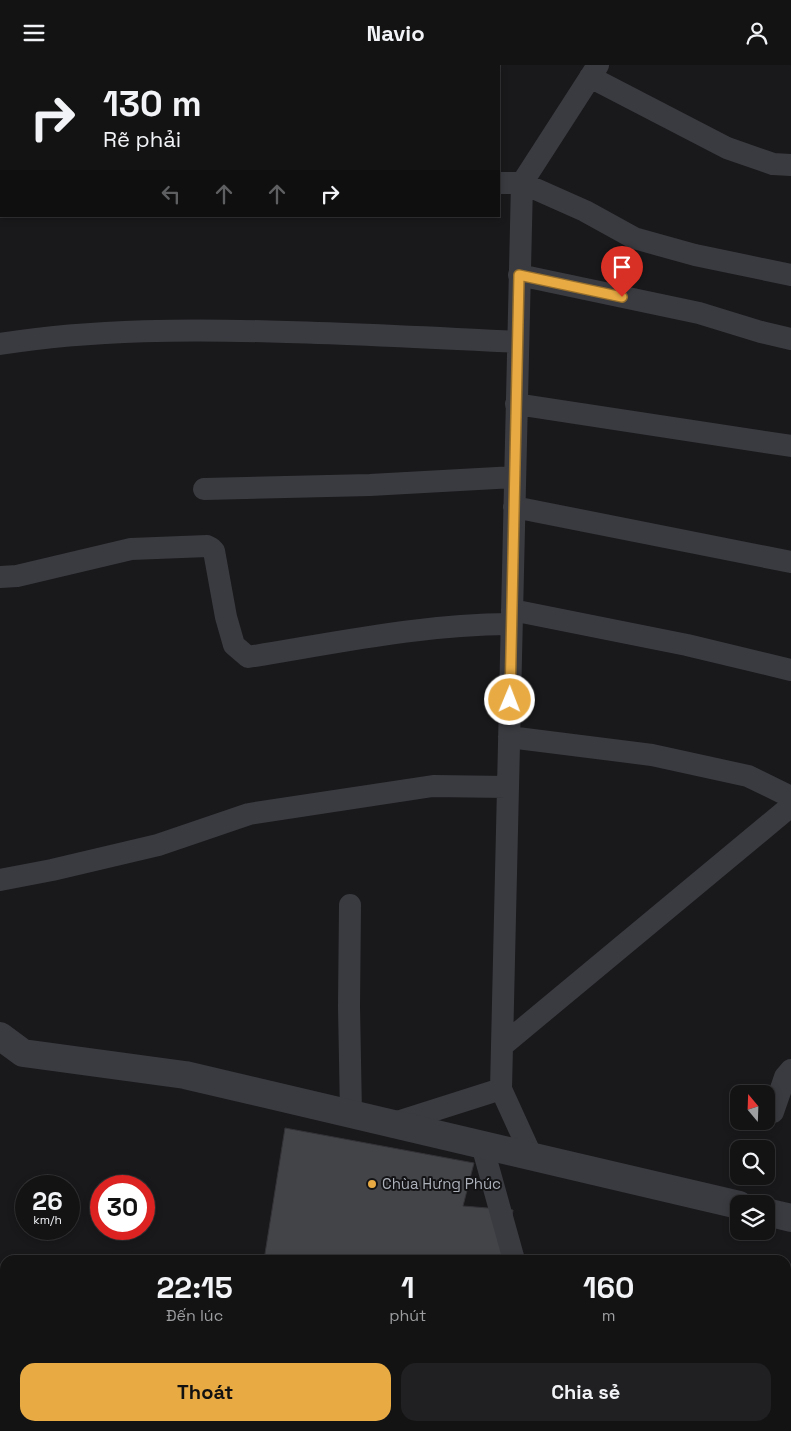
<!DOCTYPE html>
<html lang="vi">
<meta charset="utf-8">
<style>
:root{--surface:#131314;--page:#202022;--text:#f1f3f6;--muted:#9d9ea0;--line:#323234;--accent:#e8ab44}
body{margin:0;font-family:"Space Grotesk",sans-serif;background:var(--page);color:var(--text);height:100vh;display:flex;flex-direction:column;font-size:19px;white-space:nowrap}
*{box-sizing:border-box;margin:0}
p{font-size:16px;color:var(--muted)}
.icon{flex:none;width:28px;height:28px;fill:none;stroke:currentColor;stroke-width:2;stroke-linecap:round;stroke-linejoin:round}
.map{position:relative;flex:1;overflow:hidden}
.sheet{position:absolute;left:0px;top:1190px;width:791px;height:176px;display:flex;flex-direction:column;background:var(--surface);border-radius:15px 15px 0 0;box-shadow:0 2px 8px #0003,0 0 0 1px var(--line)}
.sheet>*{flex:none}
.guide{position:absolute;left:0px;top:0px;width:500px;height:152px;box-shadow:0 2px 8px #0003,0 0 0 1px var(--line);background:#131314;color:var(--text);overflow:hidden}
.needle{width:32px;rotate:341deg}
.fabs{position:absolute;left:730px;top:1020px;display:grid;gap:10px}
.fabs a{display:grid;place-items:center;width:45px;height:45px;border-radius:10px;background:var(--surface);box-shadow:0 2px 8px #0003,0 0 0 1px var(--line);font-size:25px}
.speed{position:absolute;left:15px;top:1110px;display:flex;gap:10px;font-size:25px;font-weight:700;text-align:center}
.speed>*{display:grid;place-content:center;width:65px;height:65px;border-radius:50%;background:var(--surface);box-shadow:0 2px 8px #0003,0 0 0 1px var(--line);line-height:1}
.speed small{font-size:12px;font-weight:400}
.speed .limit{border:8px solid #d22;background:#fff;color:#111}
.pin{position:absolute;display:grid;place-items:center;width:42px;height:42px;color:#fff;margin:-51px -21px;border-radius:50% 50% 50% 0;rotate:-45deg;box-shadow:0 0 5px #0007}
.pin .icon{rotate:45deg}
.me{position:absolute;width:55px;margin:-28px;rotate:1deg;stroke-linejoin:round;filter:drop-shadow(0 0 4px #0008)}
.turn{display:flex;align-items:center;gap:18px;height:105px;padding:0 20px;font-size:22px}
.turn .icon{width:65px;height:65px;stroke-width:2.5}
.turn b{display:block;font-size:35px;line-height:42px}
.lanes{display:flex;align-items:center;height:48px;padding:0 20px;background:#0003;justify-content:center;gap:25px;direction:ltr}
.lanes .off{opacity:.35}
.eta{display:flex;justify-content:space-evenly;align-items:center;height:85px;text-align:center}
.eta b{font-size:30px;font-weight:600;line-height:35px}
.action{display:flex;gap:10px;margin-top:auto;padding:10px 20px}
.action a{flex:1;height:58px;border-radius:15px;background:var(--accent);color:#111;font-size:20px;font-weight:600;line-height:58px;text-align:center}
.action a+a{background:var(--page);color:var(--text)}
header{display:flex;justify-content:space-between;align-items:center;height:65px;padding:0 20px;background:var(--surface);font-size:22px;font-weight:600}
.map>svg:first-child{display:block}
</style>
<header><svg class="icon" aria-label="menu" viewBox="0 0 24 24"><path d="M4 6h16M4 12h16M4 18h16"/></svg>Navio<svg class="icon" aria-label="person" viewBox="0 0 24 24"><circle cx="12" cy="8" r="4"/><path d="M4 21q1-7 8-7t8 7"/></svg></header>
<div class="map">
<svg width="791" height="1366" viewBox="0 0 791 1366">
<rect width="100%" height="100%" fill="#19191b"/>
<path fill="#434448" stroke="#333337" d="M285,1063L474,1098L463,1141L513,1145L506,1195H264Z
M237,1361H434L433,1366H236Z"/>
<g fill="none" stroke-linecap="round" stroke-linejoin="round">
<path stroke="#3a3b40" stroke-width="22" d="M268,1V0
M590,12L727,83L773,99L791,100
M499,118H522L585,146L634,173L695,190L791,210
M0,122H1
M519,210L699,248L761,267L791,274
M0,279C95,264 192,264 287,267C364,269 441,273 518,277
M516,339L791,381
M204,424L370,420L515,412
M514,442L791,497
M0,512L17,511L131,484L207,481L211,483L214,486L226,552L234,580L248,592C335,578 423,559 511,559
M512,545L687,580L791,605
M509,672L652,690L748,711L791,732
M0,815L52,805L158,780L249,749L433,721L508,722
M350,840L349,941L351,1049
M502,981L791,741
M773,1047L785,1012L791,1005
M391,1059L501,1024
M482,1080L514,1195
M532,1092L501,1024L522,118L598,0
M0,1316L5,1317
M786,1326L791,1327
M554,1361L555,1366"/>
<path stroke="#3a3b40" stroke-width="28" d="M0,971L23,988L185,1010L739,1140
M766,1147L791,1153"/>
</g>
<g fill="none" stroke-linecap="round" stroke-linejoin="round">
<defs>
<path id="route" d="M510,635L519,210L622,232"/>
</defs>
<use href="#route" stroke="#976f2c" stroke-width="12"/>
<use href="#route" stroke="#e8ab44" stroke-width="9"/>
</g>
<circle fill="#e8ab44" stroke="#141416" stroke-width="2" cx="372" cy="1119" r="5"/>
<g text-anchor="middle" stroke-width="4" stroke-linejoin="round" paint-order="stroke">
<g font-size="15" fill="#acb1ba" stroke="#141416" text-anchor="start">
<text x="382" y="1124">Chùa Hưng Phúc</text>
</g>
</g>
</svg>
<div class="fabs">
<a><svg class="needle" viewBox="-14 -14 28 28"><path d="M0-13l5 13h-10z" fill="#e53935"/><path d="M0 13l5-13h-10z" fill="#9d9ea0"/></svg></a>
<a><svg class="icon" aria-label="search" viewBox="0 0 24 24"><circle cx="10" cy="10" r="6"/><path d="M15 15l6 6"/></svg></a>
<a><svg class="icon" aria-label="layers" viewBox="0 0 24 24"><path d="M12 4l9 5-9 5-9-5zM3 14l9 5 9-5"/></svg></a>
</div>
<div class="speed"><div>26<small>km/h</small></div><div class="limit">30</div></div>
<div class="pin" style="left:622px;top:232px;background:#d93025"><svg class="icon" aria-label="arrive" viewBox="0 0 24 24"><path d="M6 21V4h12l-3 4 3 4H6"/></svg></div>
<svg class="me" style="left:510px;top:635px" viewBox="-20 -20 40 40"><circle r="17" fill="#e8ab44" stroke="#fff" stroke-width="3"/><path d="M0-11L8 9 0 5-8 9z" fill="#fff"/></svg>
<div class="guide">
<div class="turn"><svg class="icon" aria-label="right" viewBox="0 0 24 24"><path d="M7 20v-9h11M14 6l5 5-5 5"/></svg><div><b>130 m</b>Rẽ phải</div></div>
<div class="lanes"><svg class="icon off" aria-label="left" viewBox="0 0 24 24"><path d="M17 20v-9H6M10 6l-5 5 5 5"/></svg><svg class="icon off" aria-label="ahead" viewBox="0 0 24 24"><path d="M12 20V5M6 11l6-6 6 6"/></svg><svg class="icon off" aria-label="ahead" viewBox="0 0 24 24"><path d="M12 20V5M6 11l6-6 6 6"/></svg><svg class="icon" aria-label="right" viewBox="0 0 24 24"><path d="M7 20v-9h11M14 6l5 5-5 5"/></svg></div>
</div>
<section class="sheet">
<div class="eta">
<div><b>22:15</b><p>Đến lúc</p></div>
<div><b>1</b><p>phút</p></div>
<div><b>160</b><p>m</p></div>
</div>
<div class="action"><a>Thoát</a><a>Chia sẻ</a></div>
</section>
</div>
